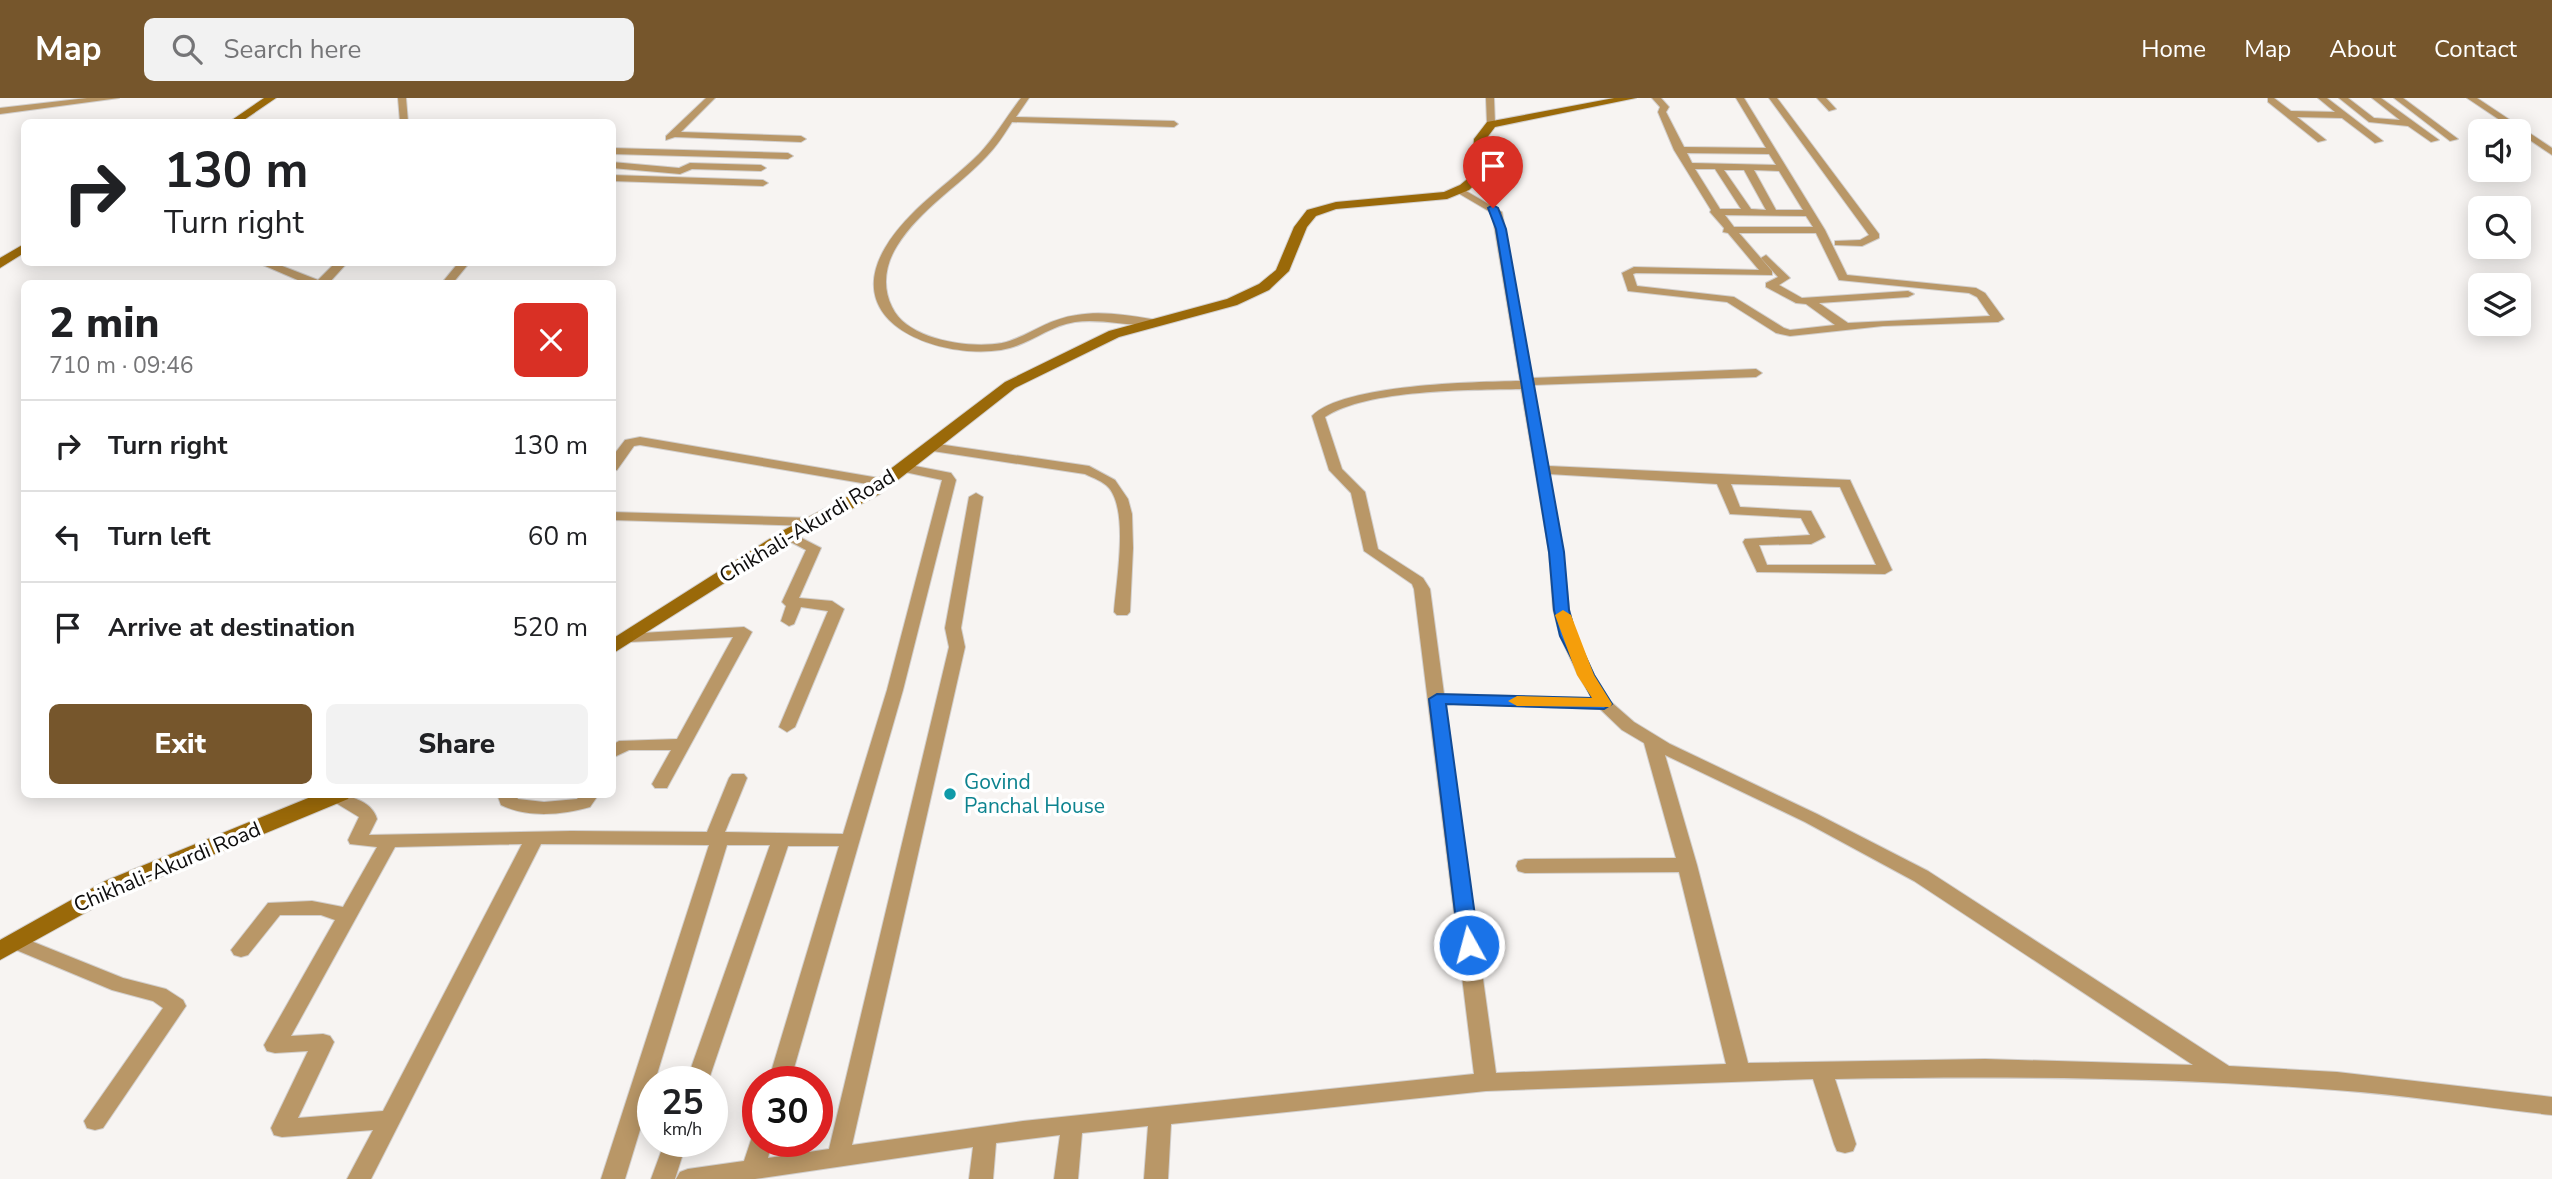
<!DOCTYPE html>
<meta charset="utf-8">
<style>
:root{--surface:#fff;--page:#f2f2f2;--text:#202124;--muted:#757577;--line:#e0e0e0;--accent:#76562c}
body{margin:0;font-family:"Nunito Sans",sans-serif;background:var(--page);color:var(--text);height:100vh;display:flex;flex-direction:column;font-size:26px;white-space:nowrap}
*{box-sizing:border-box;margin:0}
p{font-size:23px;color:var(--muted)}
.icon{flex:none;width:38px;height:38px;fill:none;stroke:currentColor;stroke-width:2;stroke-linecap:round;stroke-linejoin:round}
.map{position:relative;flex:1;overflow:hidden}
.side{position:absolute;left:21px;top:182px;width:595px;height:518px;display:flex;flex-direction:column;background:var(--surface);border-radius:10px;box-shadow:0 4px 18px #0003}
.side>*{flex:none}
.guide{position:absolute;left:21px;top:21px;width:595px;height:147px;border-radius:10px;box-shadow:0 4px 18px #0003;background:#fff;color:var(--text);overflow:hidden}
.buttons{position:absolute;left:2468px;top:21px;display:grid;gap:14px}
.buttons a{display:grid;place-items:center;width:63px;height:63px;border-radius:10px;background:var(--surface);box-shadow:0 4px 18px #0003;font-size:35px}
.speed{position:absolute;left:637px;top:968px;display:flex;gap:14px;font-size:35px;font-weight:700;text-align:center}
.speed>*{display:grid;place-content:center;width:91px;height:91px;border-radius:50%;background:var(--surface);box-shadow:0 4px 18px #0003;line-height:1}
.speed small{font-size:18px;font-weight:400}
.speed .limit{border:10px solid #d22;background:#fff;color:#111}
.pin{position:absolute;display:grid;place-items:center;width:60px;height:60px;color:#fff;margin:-72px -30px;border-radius:50% 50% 50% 0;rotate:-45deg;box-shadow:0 0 7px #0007}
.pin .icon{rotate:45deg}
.me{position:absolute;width:77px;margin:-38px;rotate:353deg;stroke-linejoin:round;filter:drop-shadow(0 0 5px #0008)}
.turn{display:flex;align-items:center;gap:24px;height:147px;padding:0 28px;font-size:32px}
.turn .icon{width:91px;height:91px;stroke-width:2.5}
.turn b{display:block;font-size:49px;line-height:60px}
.round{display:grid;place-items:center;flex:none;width:74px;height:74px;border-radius:10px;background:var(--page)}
.headline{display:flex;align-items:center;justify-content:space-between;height:119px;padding:0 28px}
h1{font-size:42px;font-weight:800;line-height:52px}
.button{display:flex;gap:14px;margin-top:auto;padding:14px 28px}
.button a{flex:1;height:80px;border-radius:10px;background:var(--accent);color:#fff;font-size:28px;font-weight:800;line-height:80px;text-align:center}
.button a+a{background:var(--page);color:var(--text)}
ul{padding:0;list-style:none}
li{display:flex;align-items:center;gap:21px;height:91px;padding:0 28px;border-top:2px solid var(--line)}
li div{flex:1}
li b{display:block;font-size:26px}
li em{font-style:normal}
header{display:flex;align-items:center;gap:42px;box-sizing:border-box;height:98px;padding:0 35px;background:var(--accent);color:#fff}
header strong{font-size:33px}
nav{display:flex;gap:38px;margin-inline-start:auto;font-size:24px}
.search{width:490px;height:63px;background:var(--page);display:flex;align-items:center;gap:18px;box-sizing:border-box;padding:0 24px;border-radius:10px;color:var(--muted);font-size:26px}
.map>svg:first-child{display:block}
</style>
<header>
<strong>Map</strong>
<div class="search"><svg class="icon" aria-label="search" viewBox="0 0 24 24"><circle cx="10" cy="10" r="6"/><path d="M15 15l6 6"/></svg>Search here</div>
<nav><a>Home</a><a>Map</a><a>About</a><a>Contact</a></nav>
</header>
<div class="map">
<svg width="2552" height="1081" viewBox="0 0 2552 1081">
<rect width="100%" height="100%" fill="#f7f4f2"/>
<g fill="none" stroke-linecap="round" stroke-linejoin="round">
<defs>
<path id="minor" d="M398,0H406L408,24H400Z
M706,0H715L681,34L801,38L806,41L801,44L675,39L666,42V38Z
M1021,0H1029L1016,19L1174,23L1178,26L1174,29L1012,24C1005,35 997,48 987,58C958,89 920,111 897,148C885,167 882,189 892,209C907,242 970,251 1002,245C1028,239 1046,221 1077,217C1101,213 1126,217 1151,221L1155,222V226C1132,230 1103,220 1075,224C1048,228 1028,248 1001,252C941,261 840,227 885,150C908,111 948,87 979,56C995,39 1007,18 1021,0Z
M1486,0H1494L1495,26L1491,29L1487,26Z
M1652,0H1661L1669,9L1666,14L1684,49L1766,50L1736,0H1744L1825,132L1847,177L1976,190L1985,195L2004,221L1998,224L1883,228L1790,238L1776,235L1727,204L1628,193L1622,175L1634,169L1759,172L1728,135L1723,134L1724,130L1710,114L1711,112L1674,52L1658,14L1660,9ZM1687,55L1769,56L1776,67L1692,65ZM1695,71H1715L1741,111H1720ZM1724,72H1744L1766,112L1751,111ZM1754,72L1779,73L1803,112H1776ZM1725,117L1806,118L1813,129H1734ZM1739,135H1816L1839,182L1969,195L1977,199L1990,218L1848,225L1819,205L1908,199L1914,196L1908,193L1802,200L1779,187L1790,180L1766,157L1761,160L1778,179L1766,185V189L1796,205L1806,206L1835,227L1790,232L1784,230L1734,199L1637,188L1633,176L1636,175L1772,177V173Z
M1769,0H1777L1879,136V140L1862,148L1835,147V143L1860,142L1869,137Z
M1817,0H1826L1836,11L1829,13Z
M2268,0H2274L2291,13L2335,14L2318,0H2327L2383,43L2375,45L2342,20L2297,19L2326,42L2318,44L2268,4Z
M2339,0H2348L2374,20L2400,22L2372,0H2381L2439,42L2431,44L2408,28L2369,24Z
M2394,0H2403L2458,41L2450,43Z
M2467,0H2477L2552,50V57Z
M612,50L788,55L793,58L788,61L612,56Z
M612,64L679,70L690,65L761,67L766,70L761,73L692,71L680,76L612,70Z
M612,77L763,82L768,85L763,88L612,83Z
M1461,90L1502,114L1532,280L1756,271L1762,275L1756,279L1533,287L1548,368L1850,382L1892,472L1885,476L1757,474L1743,444L1745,441L1810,437L1801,420L1730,416L1717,386L1549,376L1563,454L1569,511L1576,538L1594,577L1610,603L1634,624L1670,646L1817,716L1928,773L2229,968L2337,974L2552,999V1017C2480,1009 2407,997 2335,992C2169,979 2001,978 1835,981L1856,1046L1853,1053L1845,1055L1837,1053L1834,1046L1813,981L1486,993L1171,1026L1168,1081H1144L1148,1028L1082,1035L1078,1081H1054L1060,1037L996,1045L993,1081H969L973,1049L755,1081H676L680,1074L688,1071L744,1063L753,1036L758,1035V1043H772L768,1060L829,1051L949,549L945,530L969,399L976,395L983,399L961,530L965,549L852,1047L1023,1023L1474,976L1414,491L1412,486L1364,453L1351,395L1329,372L1312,318C1343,286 1474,284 1520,283L1492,115L1458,95L1456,93ZM1521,291L1549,454L1553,511L1560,538L1578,577L1592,600L1444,596L1430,491L1423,480L1378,451L1365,394L1342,371L1325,319C1368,291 1469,292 1521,291ZM1731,386L1840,389L1876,467H1767L1759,447L1811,446L1825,439L1811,413L1740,409ZM1445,606L1600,611L1622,632L1644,645L1676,760L1525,761L1518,763L1516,768L1518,773L1525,775L1679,774L1726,966L1496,975ZM1665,657L1805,724L1914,783L2193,967L1985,961L1748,965L1697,767Z
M256,164H272L318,182L336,164H348L328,186H307Z
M459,164H470L452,186H441Z
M640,339L885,381L892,385L885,389L640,347L634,348L617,372L612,373V359L625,342Z
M931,345L1089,368L1115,382L1128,401L1132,416L1133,450L1130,514L1127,517H1117L1114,514C1116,484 1129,414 1109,390C1103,383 1093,380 1085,376L926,352V346Z
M905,366L951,375L956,382L903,592L790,984H768L839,748H788L708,984H686L770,747H727L625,1081H601L709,747L541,746L371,1081H347L373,1032L282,1039L274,1037L271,1030L308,953L275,955L267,953L264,947L335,822L321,817H280L248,857L241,859L234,857L231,852L268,805L312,803L343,809L377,749L350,746L348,742L359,719L331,702L329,696C346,696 372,702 377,721L369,737L571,733L707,734L729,680L732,676H744L747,680L725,734L843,736L887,592L942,382L900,373L898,370L900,367ZM522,746L383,1013L298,1020L334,944L330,938L323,936L291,938L395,749Z
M612,414L813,420L820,424L813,428L612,422Z
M788,433L821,450L799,500L832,503L844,511L795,629L787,634L779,629L828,513L801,509L794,526L789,528L781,523L786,508L782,504L806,452L783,440L781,437L783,434Z
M744,529L752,534L667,690H655L652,686L671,652H629L612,660V647L619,643L677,641L733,539L630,544L622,539L624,536Z
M497,696H515L518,701L544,704L577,701L581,696H599L590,709C562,717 528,720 501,707Z
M16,837L123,880L166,891L183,902L186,908L103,1030L95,1032L87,1030L84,1023L163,910L153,903L112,892L9,849L6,844L9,839Z
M665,1043H687L675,1081H651Z"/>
<path id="tertiary" d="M87,0H119L0,16V10Z"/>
<path id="secondary" d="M264,0H276L241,24H229Z
M1614,0H1636L1495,29L1486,41L1483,79L1469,92L1447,101L1336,111L1316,118L1307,129L1289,173L1269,192L1237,207L1119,239L1015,290L880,396L794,441L612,556V541L782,433L868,388L1005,284L1109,233L1227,201L1259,186L1276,172L1294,129L1307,112L1336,104L1444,94L1460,87L1471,78L1474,41L1487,24Z
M24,146V155L0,170V160Z
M318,696H351L348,701L121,795L0,862V842L105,783Z"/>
</defs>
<use href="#minor" stroke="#d2cfcd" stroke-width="2"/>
<use href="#tertiary" stroke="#d2cfcd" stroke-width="2"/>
<use href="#secondary" stroke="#d2cfcd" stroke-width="2"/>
<use href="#minor" fill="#b99767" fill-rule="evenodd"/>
<use href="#tertiary" fill="#b99767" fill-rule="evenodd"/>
<use href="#secondary" fill="#9a6909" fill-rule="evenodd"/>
</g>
<path fill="#1a73e8" stroke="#114b97" stroke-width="2" d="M1493,107L1498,110L1506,131L1564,454L1569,512L1576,538L1594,577L1612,606L1604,611L1446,606L1479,847L1476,852H1462L1459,847L1429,601L1437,596L1592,600L1560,538L1554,512L1549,454L1496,131L1488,110Z"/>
<path fill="#f59e0b" d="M1563,512L1571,517L1594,577L1612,606L1610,609L1517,608L1508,603L1517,598L1592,600L1577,577L1555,517Z"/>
<circle fill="#0f9aa8" stroke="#fff" stroke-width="2.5" cx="950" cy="696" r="7"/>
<g text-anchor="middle" stroke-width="7" stroke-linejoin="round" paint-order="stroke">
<g font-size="21" fill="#0e0d0d" stroke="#fff">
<text transform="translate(807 428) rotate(-31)" y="7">Chikhali-Akurdi Road</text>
<text transform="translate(167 769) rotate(-23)" y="7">Chikhali-Akurdi Road</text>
</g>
<g font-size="21" fill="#0d838f" stroke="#fff" text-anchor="start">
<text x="964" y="691">Govind<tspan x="964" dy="24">Panchal House</tspan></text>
</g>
</g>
</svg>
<div class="buttons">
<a><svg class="icon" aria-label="sound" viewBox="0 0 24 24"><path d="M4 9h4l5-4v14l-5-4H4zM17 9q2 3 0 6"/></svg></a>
<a><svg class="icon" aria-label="search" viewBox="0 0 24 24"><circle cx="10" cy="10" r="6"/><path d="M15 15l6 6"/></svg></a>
<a><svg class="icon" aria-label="layers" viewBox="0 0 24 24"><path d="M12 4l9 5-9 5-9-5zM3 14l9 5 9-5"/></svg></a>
</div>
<div class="speed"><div>25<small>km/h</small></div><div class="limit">30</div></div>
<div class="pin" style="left:1493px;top:110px;background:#d93025"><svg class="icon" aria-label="arrive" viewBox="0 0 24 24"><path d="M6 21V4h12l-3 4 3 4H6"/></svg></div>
<svg class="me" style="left:1469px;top:847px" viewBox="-20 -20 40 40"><circle r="17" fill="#1a73e8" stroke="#fff" stroke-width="3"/><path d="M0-11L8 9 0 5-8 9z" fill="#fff"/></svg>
<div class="guide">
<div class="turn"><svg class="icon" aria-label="right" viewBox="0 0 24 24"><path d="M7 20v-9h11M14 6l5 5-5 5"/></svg><div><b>130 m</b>Turn right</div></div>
</div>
<section class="side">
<div class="headline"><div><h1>2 min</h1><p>710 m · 09:46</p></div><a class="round" style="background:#d93025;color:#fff"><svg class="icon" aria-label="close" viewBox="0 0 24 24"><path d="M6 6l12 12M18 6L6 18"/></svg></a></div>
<ul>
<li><svg class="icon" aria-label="right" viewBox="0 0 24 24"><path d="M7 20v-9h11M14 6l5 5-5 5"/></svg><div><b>Turn right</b></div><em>130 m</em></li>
<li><svg class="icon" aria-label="left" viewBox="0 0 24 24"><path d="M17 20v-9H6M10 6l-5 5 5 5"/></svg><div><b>Turn left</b></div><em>60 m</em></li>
<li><svg class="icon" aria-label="arrive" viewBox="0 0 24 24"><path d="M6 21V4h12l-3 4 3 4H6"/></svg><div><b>Arrive at destination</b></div><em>520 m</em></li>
</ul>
<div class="button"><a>Exit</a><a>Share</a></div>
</section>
</div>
